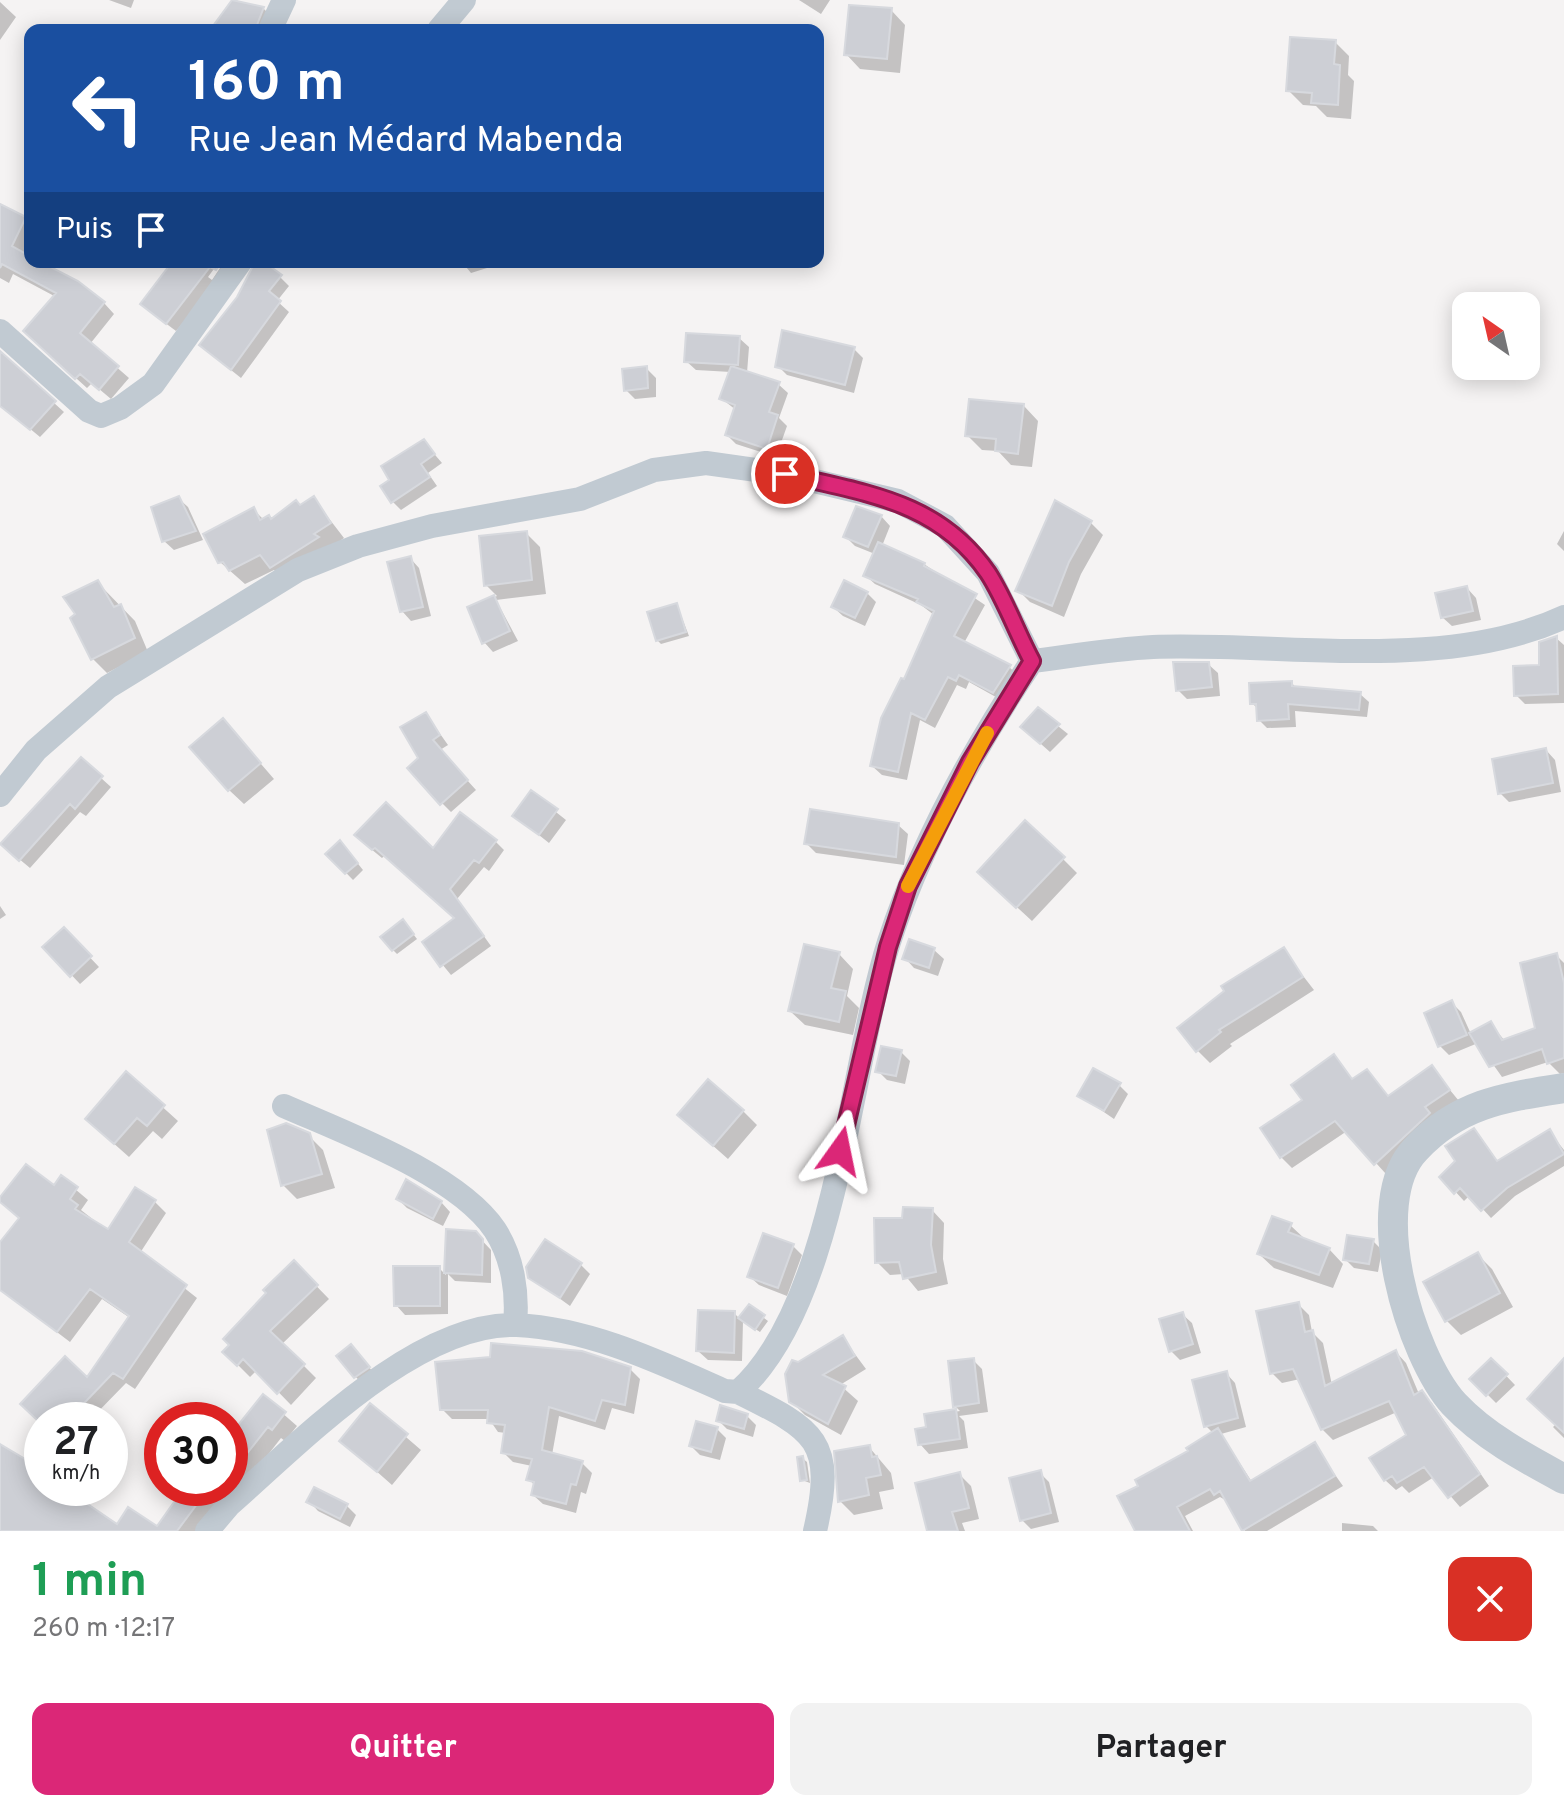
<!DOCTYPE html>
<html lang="fr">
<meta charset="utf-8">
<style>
:root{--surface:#fff;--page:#f2f2f2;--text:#202124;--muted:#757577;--accent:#db2777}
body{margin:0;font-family:Overpass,sans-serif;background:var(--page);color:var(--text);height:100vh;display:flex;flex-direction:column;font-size:30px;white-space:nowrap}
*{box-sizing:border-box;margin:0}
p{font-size:26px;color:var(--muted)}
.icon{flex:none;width:44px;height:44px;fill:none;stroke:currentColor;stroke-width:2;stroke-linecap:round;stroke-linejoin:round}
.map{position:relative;height:1531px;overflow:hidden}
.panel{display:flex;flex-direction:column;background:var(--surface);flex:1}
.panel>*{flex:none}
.top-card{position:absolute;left:24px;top:24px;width:800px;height:244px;border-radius:16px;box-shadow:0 4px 20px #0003;background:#1a4fa0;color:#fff;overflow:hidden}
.needle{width:52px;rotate:326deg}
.buttons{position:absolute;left:1452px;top:292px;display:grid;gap:16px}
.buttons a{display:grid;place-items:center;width:88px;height:88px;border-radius:16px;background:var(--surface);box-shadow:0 4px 20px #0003;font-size:40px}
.speed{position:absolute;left:24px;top:1402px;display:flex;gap:16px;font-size:40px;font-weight:700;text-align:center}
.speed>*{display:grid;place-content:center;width:104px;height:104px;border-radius:50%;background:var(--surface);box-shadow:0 4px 20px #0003;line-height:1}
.speed small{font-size:20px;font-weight:400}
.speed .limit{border:12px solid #d22;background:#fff;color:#111}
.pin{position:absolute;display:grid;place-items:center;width:68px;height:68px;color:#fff;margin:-34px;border:4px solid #fff;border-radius:50%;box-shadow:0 2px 8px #0007}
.me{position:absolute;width:88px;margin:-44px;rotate:12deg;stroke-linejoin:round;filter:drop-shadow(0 0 6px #0008)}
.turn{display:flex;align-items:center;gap:28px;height:168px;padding:0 32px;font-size:36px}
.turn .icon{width:104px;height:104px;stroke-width:2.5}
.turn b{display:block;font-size:56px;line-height:68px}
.then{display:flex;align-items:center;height:76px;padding:0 32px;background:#0003;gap:16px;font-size:30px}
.round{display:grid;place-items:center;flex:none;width:84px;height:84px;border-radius:16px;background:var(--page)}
.overview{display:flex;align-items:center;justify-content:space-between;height:136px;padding:0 32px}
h1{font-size:48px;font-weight:700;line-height:60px;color:#1e9e55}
.action{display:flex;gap:16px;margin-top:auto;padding:16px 32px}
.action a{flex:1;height:92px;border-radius:16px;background:var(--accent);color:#fff;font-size:32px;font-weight:700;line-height:92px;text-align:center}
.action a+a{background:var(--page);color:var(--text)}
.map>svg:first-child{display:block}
</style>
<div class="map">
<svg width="1564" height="1531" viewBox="0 0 1564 1531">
<rect width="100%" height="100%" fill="#f5f3f3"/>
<path fill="#0003" d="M109,0H134L131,8Z
M235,0L263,8L273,18L268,30H213Z
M799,0H830L821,14Z
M0,2L16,17L0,40Z
M891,10L905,25L900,73L860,69L846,54Z
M1335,42L1349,56L1348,75L1354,81L1351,119L1327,117L1316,106L1303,105L1288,90Z
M0,206L30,223V242L24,254L30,258V262H38L104,303L114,314L90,344L129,378L111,399L92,383L87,388L36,342L56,297L13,274L9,283L0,278Z
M194,262H219L208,277L212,280L224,262H237L176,331L152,313Z
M462,262H503V263L471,273Z
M280,277L289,286L277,301L289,312L241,378L211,354Z
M739,338L749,347L747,373L778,384L788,393L779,418L787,426L776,457L736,444L727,435L736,410L722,399L731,372L696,370L686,361Z
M854,349L863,358L854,393L787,375L778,366Z
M0,354L64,412L40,437L0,404Z
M646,368L656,378V397L635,399L626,390Z
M1024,406L1038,421L1032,467L1011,465L998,451L982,450L967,435Z
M424,442L442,463L428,473L437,486L401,510L392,501V480Z
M178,498L188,507L203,540L174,550L164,541Z
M314,499L344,538L285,581L274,570L245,584L220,562L253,509L264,520L272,521Z
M881,516L890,526L882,546L924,564L985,605L964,643L1009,667L1019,676L1003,701L969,682L966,689L957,685L935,728L920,720L907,780L882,775L872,766L934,615L921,605L875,584L865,575L875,554L855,546L846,537Z
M1091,523L1103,535L1081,574L1064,617L1030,602L1018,590Z
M1564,531V551L1557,544Z
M526,533L540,547L546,594L496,600L518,641L493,652L484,642L469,608L497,596L486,585Z
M410,558L419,568L431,616L411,621L402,611Z
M97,582L135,621L148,652L107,673L93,659Z
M1467,588L1476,598L1481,620L1452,626L1442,617Z
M867,593L876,602L865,626L843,616L833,607Z
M677,605L689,636L661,644L657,640Z
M1556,638L1564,645V703L1525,704L1516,695L1541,667Z
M1208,664L1218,673L1220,696L1187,699L1178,690Z
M1292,683L1296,688L1360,694L1369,702L1367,717L1295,711L1296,727L1267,728L1259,720L1258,709L1252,703Z
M1038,710L1068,734L1050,752L1032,736Z
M426,714L448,745L440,750L476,790L451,812L442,803L421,758Z
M223,720L274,779L244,804L229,790Z
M1546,750L1555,760L1561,792L1509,802L1500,793Z
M81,760L111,787L86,816L80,812L30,868L12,853Z
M532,793L566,820L549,843L515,816Z
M898,825L908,834L904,865L816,853L806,843Z
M495,841L504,850L489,871L484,867L457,899L491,946L451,975L424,942L457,918L385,855L382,858L365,844L433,851Z
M347,850L363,870L353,880L328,854Z
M1063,859L1077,873L1032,921L994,886Z
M0,906L6,915L0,919Z
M407,926L417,939L397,954L393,950Z
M64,930L99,967L80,984L45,947Z
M934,950L944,959L938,976L914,968L905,958Z
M1283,950L1314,990L1230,1044L1232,1046L1210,1063L1197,1050Z
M839,954L853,969L847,996L859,1008L853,1035L805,1025L790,1011Z
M1556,955L1564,963V1073L1560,1074L1548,1062L1502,1077L1478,1043L1449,1055L1440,1046L1452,1003L1461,1012L1471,1034L1490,1023L1505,1041L1537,1030Z
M901,1052L910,1061L905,1084L887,1080L878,1071Z
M1334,1056L1354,1081L1367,1071L1389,1098L1431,1067L1459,1101L1386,1174L1347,1131L1292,1168L1281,1157Z
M126,1074L178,1121L162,1139L153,1131L129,1157L102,1133Z
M1119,1085L1128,1094L1114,1119L1079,1095Z
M743,1111L757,1125L728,1159L694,1129Z
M1549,1131L1564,1150V1166L1515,1196L1491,1218L1470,1195L1464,1201L1442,1177L1482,1139L1498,1162Z
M308,1135L323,1150L335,1188L297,1199L283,1185Z
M62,1178L88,1200L81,1210L109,1232L155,1202L166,1213L140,1253L197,1298L135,1389L126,1383L90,1420L42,1423L23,1404L88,1380L130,1318L102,1299L70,1342L0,1289V1245Z
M398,1199L441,1202L450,1212L443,1226L407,1208Z
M932,1210L944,1223L943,1259L948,1284L918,1291L904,1274L890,1275L877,1262L904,1220Z
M1290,1225L1306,1240L1329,1249L1343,1264L1333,1288L1274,1268L1259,1254Z
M448,1231L475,1233L491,1250V1283L455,1281L448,1274V1314L405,1315L396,1305L439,1268L446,1275Z
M1373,1241L1382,1250L1378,1272L1354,1268L1345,1259Z
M793,1246L802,1255L787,1296L759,1285L749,1276Z
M1478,1255L1492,1269L1513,1307L1461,1335L1447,1321Z
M294,1263L329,1299L282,1344L316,1378L291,1405L257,1370L250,1377L225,1352Z
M581,1265L590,1274L570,1306L530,1277Z
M1298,1304L1309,1315L1312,1332L1323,1343L1332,1385L1396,1352L1406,1363L1419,1394L1422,1393L1432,1403L1489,1486L1460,1507L1434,1477L1409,1493L1402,1486L1396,1490L1385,1480L1409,1436L1397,1412L1333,1440L1322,1429L1300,1379L1282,1383L1272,1373Z
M749,1307L768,1321L760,1332L743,1321L742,1361L708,1360L698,1351L734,1313L740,1319Z
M1182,1314L1192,1323L1201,1353L1180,1360L1171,1351Z
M843,1338L866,1369L840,1385L858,1401L841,1435L805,1415L791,1401L798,1365Z
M360,1356L377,1377L364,1386L355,1376Z
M973,1360L982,1369L988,1412L959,1416L964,1421L968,1448L929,1454L920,1444L928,1429L926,1416L960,1411L955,1406Z
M1491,1360L1515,1385L1496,1403L1472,1379Z
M1564,1363V1438L1553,1427L1556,1424Z
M630,1369L640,1379L634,1414L612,1408L605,1430L559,1416L552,1455L582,1463L592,1473L586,1494L581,1492L576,1513L543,1504L533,1495L535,1486L529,1479L532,1466L513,1462L503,1452L506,1433L498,1432L489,1419H452L442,1409Z
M1226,1373L1235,1383L1246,1427L1221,1434L1252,1482L1314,1445L1343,1486L1267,1531H1245L1227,1501L1220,1497L1185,1516L1193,1531H1137L1140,1487L1213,1433L1206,1426Z
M264,1397L297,1426L285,1441L281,1438L236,1496L199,1531H0V1447L42,1475V1488H61L118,1526L157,1529L187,1488H230V1427L236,1431Z
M370,1406L421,1450L392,1485L341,1440Z
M747,1416L756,1425L753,1437L727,1429L718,1420Z
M717,1429L726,1438L720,1460L700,1455L691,1446Z
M869,1447L891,1473L894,1489L879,1492L883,1509L854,1515L840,1501Z
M802,1458L807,1462L810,1483L802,1480Z
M1040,1473L1049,1482L1059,1522L1031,1529L1022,1520Z
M959,1474L971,1486L979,1519L962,1523L965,1531H929Z
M309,1501L347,1506L356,1515L350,1527L318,1511Z
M1342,1523L1373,1526L1378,1531H1342Z"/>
<path fill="#cdcfd5" stroke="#d7d9de" stroke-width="2" d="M232,0L264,7L255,30H210Z
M849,5L892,8L887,59L844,55Z
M1290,37L1336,40L1334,64L1340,65L1338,105L1311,103L1312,93L1286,91Z
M0,204L26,217L12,246L30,256V262H41L78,281L105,302L80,333L119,366L99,390L80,374L75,379L23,331L56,293L2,264L0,268Z
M172,262H222L216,270L210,267L166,324L140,304Z
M255,262H264L282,275L269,291L281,301L231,370L199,345L237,297Z
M782,330L855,347L845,385L775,367Z
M686,333L740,336L738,365L684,362Z
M0,351L56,401L30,430L0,406Z
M647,366L648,388L624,391L622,369Z
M731,366L780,382L769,412L778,415L767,449L725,435L735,405L719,399Z
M969,399L1024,404L1018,454L995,451L996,439L965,436Z
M424,439L435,454L421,464L430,477L391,503L380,486L389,480L381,466Z
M179,496L196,531L162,542L151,507Z
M314,496L331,523L314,534L319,537L270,568L260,555L229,571L223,562L218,563L203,534L254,507L260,520L269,515L271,519L296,500L300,505Z
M1055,500L1092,521L1069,562L1052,606L1015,591Z
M856,506L882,515L868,547L843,537Z
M527,531L532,580L484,586L479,536Z
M878,542L925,563L924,566L977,594L954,636L1011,665L993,693L959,675L956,681L948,677L925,720L911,713L898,772L870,766L881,718L901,678L904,679L934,611L916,602L918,599L863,576Z
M411,556L423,607L400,612L387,562Z
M98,580L114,607L121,604L135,638L91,660L70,618L75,614L63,597Z
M844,580L868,592L855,618L831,607Z
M1467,586L1473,611L1441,618L1435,593Z
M494,595L510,631L482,644L467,607Z
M677,603L686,632L656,641L647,612Z
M1557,636L1558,694L1514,696L1513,666L1539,665V642Z
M1173,662H1209L1212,687L1176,691Z
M1292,681V686L1361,692L1359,710L1288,704L1289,719L1257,721L1256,704H1250L1249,683Z
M1038,707L1060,724L1040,744L1020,727Z
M426,712L440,735L433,740L468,780L440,805L407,768L418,758L400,727Z
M223,718L261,763L228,791L189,747Z
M1546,748L1553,783L1498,794L1492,759Z
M81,757L103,776L75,809L70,804L19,861L0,844Z
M531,790L558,809L539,835L512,816Z
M386,802L433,848L460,812L497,840L479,863L474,860L450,889L484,936L440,967L422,942L454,918L375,848L372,850L354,835Z
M810,809L899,823L896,857L804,844Z
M1025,820L1065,857L1016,908L977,872Z
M340,840L358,863L345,874L325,854Z
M403,919L414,934L392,951L380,937Z
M64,927L92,956L70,977L42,947Z
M909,939L935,948L929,968L902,959Z
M804,944L840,952L831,988L846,991L839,1022L788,1011Z
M1284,947L1303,977L1219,1030L1221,1032L1196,1052L1177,1028L1224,991L1221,986Z
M1557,953L1564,983V1058L1547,1064L1542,1049L1489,1067L1469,1033L1491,1021L1502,1040L1535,1028L1520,963Z
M1452,1000L1467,1035L1438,1047L1424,1013Z
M881,1046L902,1050L896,1076L875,1072Z
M1334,1054L1352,1079L1367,1069L1388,1096L1432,1065L1450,1090L1425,1107L1430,1113L1374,1165L1335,1121L1280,1158L1260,1128L1302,1100L1291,1085Z
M1093,1068L1121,1083L1104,1111L1077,1096Z
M126,1071L165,1105L147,1126L137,1118L114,1144L85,1119Z
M708,1079L744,1110L713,1146L677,1115Z
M286,1123L310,1133L322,1174L281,1186L267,1130Z
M1474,1128L1497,1161L1550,1129L1564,1154L1507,1188L1481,1211L1460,1188L1454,1194L1439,1177L1455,1161L1445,1146Z
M26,1164L54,1185L61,1175L78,1187L70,1199L78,1205L75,1209L108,1229L135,1187L156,1200L129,1242L187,1285L123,1379L113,1373L68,1420H37L20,1404L65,1356L87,1377L129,1316L90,1289L57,1332L0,1290V1242L19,1218L0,1202V1197Z
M406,1179L442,1201L433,1219L396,1199Z
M903,1207L933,1208L931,1245L936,1272L903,1279L899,1262L875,1263L874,1218H902Z
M1272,1216L1292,1223L1288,1232L1330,1248L1319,1275L1257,1254Z
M446,1229L476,1231L483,1239L482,1275L444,1273Z
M763,1233L794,1244L778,1288L747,1277Z
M1347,1235L1374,1239L1369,1264L1343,1260Z
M545,1239L582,1263L560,1298L528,1278L526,1267Z
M1478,1252L1500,1293L1445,1322L1423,1282Z
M294,1260L318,1285L270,1331L305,1364L277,1394L243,1359L237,1366L222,1352L229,1345L223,1339L266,1293L263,1290Z
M393,1266H440V1306H394Z
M1299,1302L1305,1332L1313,1330L1325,1386L1396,1350L1414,1395L1422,1390L1480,1474L1448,1498L1424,1467L1397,1483L1392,1476L1384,1481L1369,1458L1406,1435L1389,1401L1321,1430L1293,1369L1270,1374L1256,1311Z
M749,1304L765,1315L755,1330L738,1318Z
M698,1310L735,1311L734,1353L696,1351Z
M1183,1312L1193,1344L1169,1352L1159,1319Z
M843,1335L855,1356L823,1375L846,1386L828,1424L789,1402L785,1374L792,1360L798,1362Z
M491,1343L582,1351L631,1367L625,1405L602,1400L595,1421L549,1407L542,1450L583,1461L576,1485L571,1484L566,1504L531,1495L534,1482L526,1480L532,1459L501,1453L505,1425L487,1423L488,1410H440L435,1362L490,1357Z
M351,1344L370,1367L354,1378L336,1356Z
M974,1358L979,1403L953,1407L948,1361Z
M1491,1358L1508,1374L1486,1396L1469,1379Z
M1564,1358V1433L1527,1399Z
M1227,1371L1238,1418L1204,1427L1192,1380Z
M263,1394L286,1412L272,1430L268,1427L230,1475V1435Z
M370,1403L408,1434L377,1472L339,1441Z
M720,1405L748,1414L744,1429L716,1421Z
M956,1409L960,1439L918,1445L915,1429L926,1427L924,1414Z
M696,1421L718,1427L711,1452L689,1446Z
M1218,1428L1250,1481L1315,1442L1335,1476L1242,1531L1220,1491L1214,1495L1210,1489L1177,1507L1190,1531H1135L1117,1496L1138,1486L1135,1480L1188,1451L1186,1448Z
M0,1444L42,1469V1488H64L117,1524L128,1507L157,1526L184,1488H209L177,1531H0Z
M870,1445L872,1457L877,1456L881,1475L866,1478L869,1495L838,1502L834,1451Z
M803,1456L807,1480L800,1481L797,1457Z
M1041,1470L1051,1513L1020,1521L1009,1478Z
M960,1472L969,1508L952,1512L958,1531H927L915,1483Z
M314,1487L348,1504L340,1519L306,1502Z"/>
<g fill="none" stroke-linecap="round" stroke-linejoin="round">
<path stroke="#c1cad2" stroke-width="24" d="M270,30L284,0
M439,30L464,0
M0,331L89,411L101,416L120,408L153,384L240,262
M1032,661C1072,656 1113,649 1153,647C1281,642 1444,673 1564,617
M0,795L36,750L108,687L298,570L358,546L432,526L580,499L654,470L706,463L785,474L898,501L945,526L988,573L1032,661
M284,1106C345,1133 457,1174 495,1230C513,1258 518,1293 515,1325
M738,1392C815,1430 836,1440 815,1531
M207,1531L229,1505C300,1443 417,1321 517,1325C591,1329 659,1362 725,1391L738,1392C837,1304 849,1068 889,942C921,843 974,748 1032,661"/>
<path stroke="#c1cad2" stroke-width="30" d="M1564,1088C1506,1097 1459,1103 1416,1149C1364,1202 1410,1355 1454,1404C1484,1436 1525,1458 1564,1479"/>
</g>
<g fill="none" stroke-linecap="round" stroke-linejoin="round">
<defs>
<path id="route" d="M785,474C863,493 938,500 988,573C1005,599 1017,633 1032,661L970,762L908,886L888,947L840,1151"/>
</defs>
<use href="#route" stroke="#8e194d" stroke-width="20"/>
<use href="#route" stroke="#db2777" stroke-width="14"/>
<path stroke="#f59e0b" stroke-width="14" d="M908,886L987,733"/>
</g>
</svg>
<div class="buttons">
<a><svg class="needle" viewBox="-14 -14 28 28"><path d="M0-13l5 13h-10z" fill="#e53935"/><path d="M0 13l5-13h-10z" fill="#757577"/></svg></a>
</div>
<div class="speed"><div>27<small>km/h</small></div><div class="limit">30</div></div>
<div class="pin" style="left:785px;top:474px;background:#d93025"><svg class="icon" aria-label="arrive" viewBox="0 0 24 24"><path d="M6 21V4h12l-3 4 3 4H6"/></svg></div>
<svg class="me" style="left:840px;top:1151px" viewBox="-20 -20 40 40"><path d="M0-17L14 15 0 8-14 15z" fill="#db2777" stroke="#fff" stroke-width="4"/></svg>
<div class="top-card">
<div class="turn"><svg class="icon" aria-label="left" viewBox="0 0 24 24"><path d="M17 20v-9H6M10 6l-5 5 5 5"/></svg><div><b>160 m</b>Rue Jean Médard Mabenda</div></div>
<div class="then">Puis<svg class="icon" aria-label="arrive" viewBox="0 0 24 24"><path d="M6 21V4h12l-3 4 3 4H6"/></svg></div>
</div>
</div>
<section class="panel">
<div class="overview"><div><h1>1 min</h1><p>260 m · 12:17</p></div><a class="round" style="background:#d93025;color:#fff"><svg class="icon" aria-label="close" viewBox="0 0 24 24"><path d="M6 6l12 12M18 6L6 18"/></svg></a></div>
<div class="action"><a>Quitter</a><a>Partager</a></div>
</section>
